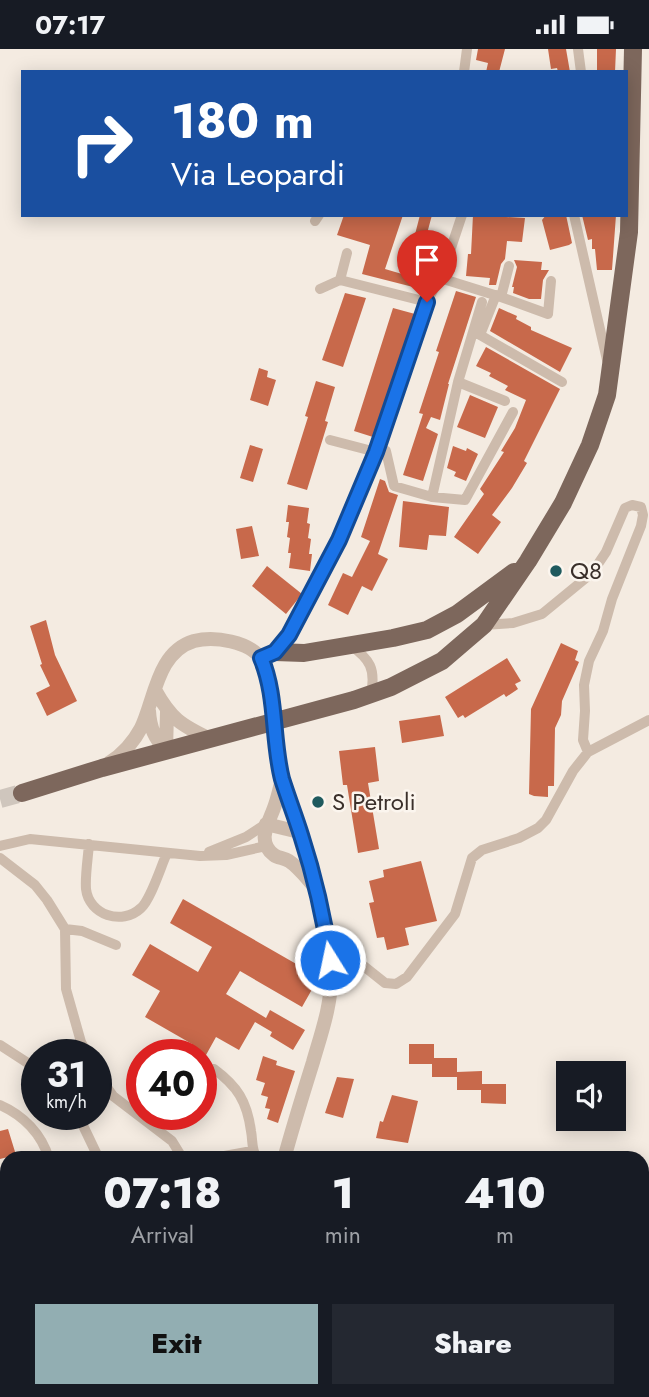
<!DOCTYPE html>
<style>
:root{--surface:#171b24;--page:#242831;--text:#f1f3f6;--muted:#9ea1a6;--accent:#92aeb2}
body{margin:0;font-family:Jost,sans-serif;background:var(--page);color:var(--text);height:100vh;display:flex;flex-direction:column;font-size:26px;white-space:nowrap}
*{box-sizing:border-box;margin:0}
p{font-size:23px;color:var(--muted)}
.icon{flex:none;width:38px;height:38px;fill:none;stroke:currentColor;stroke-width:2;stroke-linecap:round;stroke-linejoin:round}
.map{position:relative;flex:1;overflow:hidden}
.sheet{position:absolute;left:0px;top:1102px;width:649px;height:247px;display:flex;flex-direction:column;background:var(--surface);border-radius:21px 21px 0 0;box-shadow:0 4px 18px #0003}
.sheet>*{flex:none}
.banner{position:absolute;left:21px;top:21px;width:607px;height:147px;border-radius:0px;box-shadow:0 4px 18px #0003;background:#1a4fa0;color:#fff;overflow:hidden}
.buttons{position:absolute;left:556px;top:1012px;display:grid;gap:14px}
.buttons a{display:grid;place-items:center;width:70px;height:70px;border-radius:0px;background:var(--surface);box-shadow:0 4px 18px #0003;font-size:35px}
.speed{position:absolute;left:21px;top:990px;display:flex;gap:14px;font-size:35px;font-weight:700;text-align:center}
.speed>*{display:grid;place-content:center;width:91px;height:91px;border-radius:50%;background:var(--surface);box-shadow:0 4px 18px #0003;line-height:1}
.speed small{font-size:18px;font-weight:400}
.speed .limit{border:10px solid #d22;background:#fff;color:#111}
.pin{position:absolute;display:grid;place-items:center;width:60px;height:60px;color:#fff;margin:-72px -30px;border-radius:50% 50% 50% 0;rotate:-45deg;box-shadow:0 0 7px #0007}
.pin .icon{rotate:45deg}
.me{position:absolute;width:77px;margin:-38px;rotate:350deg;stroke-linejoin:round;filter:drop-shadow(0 0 5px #0008)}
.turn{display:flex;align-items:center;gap:24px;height:147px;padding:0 35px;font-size:32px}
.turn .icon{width:91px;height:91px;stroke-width:2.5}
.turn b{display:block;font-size:49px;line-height:60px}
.eta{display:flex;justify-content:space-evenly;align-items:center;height:119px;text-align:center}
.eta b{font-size:42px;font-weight:800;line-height:49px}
.button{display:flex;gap:14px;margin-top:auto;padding:14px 35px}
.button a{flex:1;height:80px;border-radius:0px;background:var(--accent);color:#111;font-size:28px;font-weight:800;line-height:80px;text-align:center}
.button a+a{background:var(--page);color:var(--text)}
.status{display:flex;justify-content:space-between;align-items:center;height:49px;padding:0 35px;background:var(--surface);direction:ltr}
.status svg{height:19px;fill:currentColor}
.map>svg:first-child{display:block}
</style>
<div class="status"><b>07:17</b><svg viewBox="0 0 49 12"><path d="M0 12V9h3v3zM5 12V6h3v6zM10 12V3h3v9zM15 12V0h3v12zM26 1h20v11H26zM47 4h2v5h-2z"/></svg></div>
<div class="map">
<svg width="649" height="1348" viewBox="0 0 649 1348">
<rect width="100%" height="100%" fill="#f4ebe1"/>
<path fill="#c8694b" d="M478,0H505L499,23H486L488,14L476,11Z
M548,0H566L570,23H558L557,19L551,20Z
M597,0H616L615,23H597Z
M344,166H403L385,220L419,230L417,239L362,225L370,196L337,186Z
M420,166H432L425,192L429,193L421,225L405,224Z
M473,166L525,169L522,193L507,192L505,210L501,215L496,236H489L490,229L466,227L468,205H471Z
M546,166H566L572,194L569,196L550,201L542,171Z
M582,166H616L612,221H597L595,200H592V190L588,191Z
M514,211L542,213L541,221H549L543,231L541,250H529L513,244L514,238H512L517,218Z
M456,242L476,248L448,335H449L440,371L431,368L426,379L438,385L423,432L403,426L423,365L419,364L439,303L436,302Z
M345,244L366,249L343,318L322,311Z
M393,259L415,265L373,388L354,382Z
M499,259L517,267L516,270L531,278V281L572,299L560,323L490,282Z
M486,298L560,340L524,412L527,414L512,439L492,466L501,473L478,505L454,488L484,445L480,440L504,403L501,402L515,379L526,351L505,341L508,337L489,327L491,324L476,317Z
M259,319L268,322L267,328L276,331L268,357L250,351Z
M316,332L335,338L325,372L328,373L307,441L287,435L308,368L305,367Z
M470,346L498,358L485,389L457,378Z
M250,396L263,400L253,433L240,429Z
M453,397L466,402L467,399L478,405L466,432L454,427L456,423L447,419Z
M380,430L385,432L389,443L398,446L378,505L388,510L372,542L362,537L348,566L328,556L343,524L352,528L370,492L361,488Z
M403,452L449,458L446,487L429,486L427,501L399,498Z
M288,456L309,459L307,474L310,475L308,489L311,490L309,505H312L310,522L289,519L291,504H288L290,489L287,488L289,473H286Z
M252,477L259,507L241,510L236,480Z
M267,517L302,545L286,565L252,537Z
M46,571L55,606L77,652L47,667L36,644L50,637L40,616L42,615L30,577Z
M561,594L578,602L575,611L579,613L562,652L561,666L555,679L554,737H548V748L534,747L529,745L531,660Z
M507,609L521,632L515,635L518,640L506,648L504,645L465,669L463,666L458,669L445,648Z
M440,666L444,687L402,694L399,672Z
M375,698L379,732L368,734L379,800L358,804L347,736H343L339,702Z
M421,812L437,872L405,879L409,896L387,901L384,888L377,889L369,854L374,853L369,832L384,828L383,821Z
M183,850L319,928L302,958L240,922L226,945L266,969L270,961L305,981L293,1001L270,987L272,983L255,973L239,1001L216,988L206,1006H186L192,995L145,968L160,942L132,926L150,895L198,923L212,898L170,874Z
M409,995H434V1009H457V1023L482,1022V1035H506V1055L481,1054V1041H457V1028H432V1015H409Z
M263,1007L277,1012L276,1016L295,1022L278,1074L267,1070L270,1060L265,1059L268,1048L261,1046L265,1034L256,1031Z
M337,1028L354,1030L343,1069L325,1064Z
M392,1046L418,1052L408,1094L376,1089L380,1072L383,1073Z
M8,1080L16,1106L0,1110V1082Z"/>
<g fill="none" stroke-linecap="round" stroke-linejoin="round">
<path stroke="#cfc6bd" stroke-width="18" stroke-dasharray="18 9" stroke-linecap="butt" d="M0,750L22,744"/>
<path stroke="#cdbbac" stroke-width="10" d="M578,0L581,23
M464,23L467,0
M574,166L607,311
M315,172L319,166
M509,217L501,248L548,265L551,232
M440,229L501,248
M340,231L347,204
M320,240L340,231L427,253
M496,246L480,286L562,333
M458,333L505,352
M330,391L376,403L386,402L394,437L432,448L465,451L513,363
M432,448L458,333L482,253
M484,576L513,574L542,565L592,524L606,503L625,459L632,456L641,458L643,466L641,477L612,550L603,582L589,612L584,636L585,662L583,691L588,703
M350,596C370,610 376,620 371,645
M275,603L290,586L339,491L376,403L427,253L444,220L462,166
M89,795C88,809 85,826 86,840C89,866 122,877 141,859C151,850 161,817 167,804
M0,797L30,790L200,807L226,806L266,797
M209,803L246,788L266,775
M0,809L35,836L47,851L65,880L66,940L81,993L88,1006
M65,880L82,882L116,896
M326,887L385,934L396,935L407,928L455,865L472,809L482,801L519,789L538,779L546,771L573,722L588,703L649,671
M0,996L37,1020
M214,1020C237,1037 247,1052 251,1082C253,1092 251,1100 257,1110
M96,1023L113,1047L172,1092L183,1110
M0,1056C23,1066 42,1085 49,1110
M78,1066L99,1110
M208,1110L252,1102
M642,1320L649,1316
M99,1342L107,1348
M150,1348L161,1342
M282,1348L284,1342
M390,1348L395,1342
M570,1348L573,1342
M596,1348L606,1342"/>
<path stroke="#cdbbac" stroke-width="14" d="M155,641C171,670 181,676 210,690
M149,662C150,680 155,689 166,702
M166,702L167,663
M109,714C123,705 133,694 141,679C155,650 157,603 194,592C214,587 250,592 262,611C274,632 272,670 276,694C280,726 292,755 301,786C313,824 331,887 331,925C332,955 321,985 313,1013C303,1045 293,1077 284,1110
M282,730C280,738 278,747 275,756C270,772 255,792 274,806C278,809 284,809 289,812C298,818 305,827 312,835
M266,775L295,782L302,788
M211,1348L213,1342"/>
<path stroke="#7d675c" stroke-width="18" d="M275,603L304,604L393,589L427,581L457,565L514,523
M22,744L102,719L354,651L391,638L442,612L484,576L528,512L563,454L590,396L607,346L629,183L633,0"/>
</g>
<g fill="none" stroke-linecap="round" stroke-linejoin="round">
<defs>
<path id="route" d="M330,911C324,869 314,826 301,786C295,767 288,749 282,730C272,691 277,646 261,609L275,603L289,586L339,491L376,403L427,253"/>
</defs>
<use href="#route" stroke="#114b97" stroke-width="18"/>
<use href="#route" stroke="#1a73e8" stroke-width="12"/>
</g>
<g fill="#1f5a5e" stroke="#fbf5ee" stroke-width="2.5">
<circle cx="556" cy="522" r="7"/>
<circle cx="318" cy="753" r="7"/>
</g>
<g text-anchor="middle" stroke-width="5" stroke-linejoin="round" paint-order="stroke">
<g font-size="24" fill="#3b302b" stroke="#fbf5ee" text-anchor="start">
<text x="570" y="530">Q8</text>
<text x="332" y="761">S Petroli</text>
</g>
</g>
</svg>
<div class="buttons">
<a><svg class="icon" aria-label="sound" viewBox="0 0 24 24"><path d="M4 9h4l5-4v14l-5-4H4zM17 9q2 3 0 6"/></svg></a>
</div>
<div class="speed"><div>31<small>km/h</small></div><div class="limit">40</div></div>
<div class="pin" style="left:427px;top:253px;background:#d93025"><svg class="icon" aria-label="arrive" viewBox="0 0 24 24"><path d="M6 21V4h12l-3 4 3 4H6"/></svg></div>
<svg class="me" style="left:330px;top:911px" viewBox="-20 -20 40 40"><circle r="17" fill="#1a73e8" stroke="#fff" stroke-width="3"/><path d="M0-11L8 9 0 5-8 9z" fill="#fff"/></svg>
<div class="banner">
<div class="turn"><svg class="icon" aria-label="right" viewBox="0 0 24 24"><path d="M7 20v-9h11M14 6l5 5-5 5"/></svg><div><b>180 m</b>Via Leopardi</div></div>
</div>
<section class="sheet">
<div class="eta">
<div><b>07:18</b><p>Arrival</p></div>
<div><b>1</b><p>min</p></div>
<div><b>410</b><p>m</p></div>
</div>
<div class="button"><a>Exit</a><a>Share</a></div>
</section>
</div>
